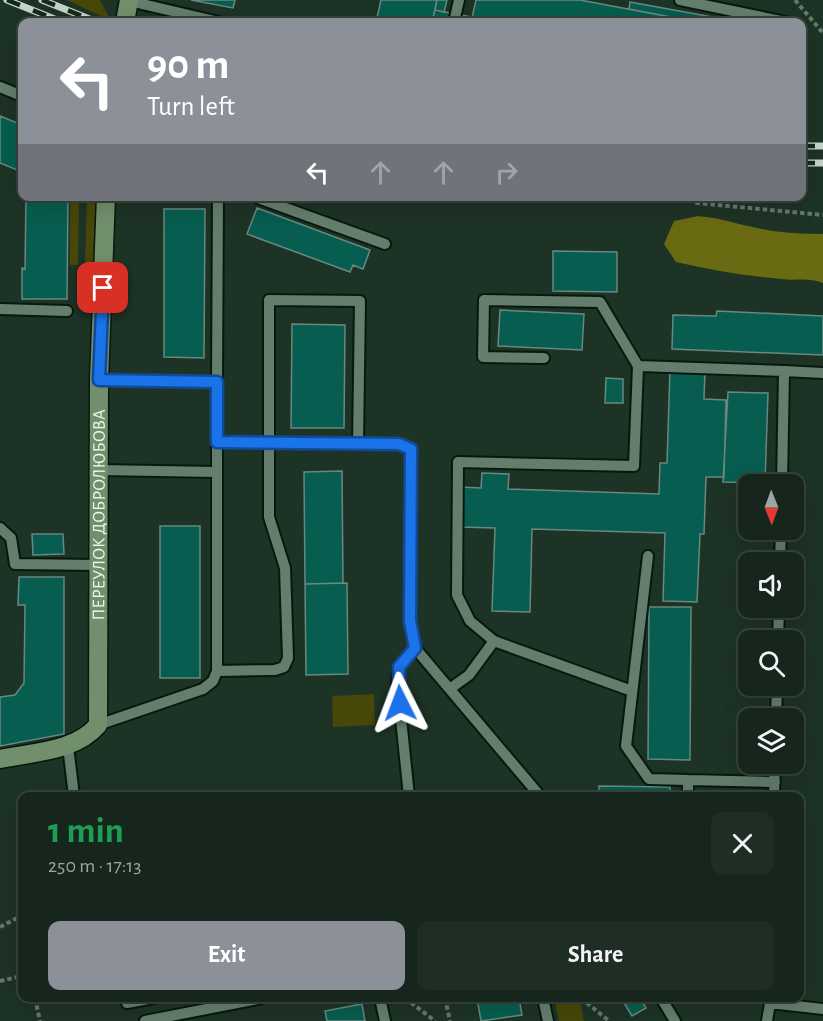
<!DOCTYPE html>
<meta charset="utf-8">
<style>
:root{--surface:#16261c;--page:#1f2e25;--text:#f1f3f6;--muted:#9ea5a3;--line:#35433b;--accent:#8c9099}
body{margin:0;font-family:"Alegreya Sans",sans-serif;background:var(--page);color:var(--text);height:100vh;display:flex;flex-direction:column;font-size:22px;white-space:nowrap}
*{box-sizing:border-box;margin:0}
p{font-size:20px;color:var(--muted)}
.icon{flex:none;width:33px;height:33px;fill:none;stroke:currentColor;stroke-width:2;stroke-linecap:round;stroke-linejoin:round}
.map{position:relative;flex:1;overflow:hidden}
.side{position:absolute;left:18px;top:792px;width:786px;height:210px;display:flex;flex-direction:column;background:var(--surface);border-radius:12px;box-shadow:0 6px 24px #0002,0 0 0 2px var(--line)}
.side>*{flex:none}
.top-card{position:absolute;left:18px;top:18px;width:788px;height:183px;border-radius:12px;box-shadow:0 6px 24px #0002,0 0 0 2px var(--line);background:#8c9099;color:#fff;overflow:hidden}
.needle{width:39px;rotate:179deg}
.controls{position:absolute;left:738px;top:474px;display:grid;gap:12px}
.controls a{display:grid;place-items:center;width:66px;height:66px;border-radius:12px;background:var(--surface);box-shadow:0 6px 24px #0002,0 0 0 2px var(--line);font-size:30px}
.pin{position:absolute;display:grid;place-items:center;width:51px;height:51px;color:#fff;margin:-26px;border-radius:12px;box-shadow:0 3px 9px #0006}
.me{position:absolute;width:66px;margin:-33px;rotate:357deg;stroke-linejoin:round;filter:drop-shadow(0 0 4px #0008)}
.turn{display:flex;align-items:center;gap:21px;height:126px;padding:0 30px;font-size:27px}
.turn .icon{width:78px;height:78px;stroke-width:2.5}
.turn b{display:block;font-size:42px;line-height:51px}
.lanes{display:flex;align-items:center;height:57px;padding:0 30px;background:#0003;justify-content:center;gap:30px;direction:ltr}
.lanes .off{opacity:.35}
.round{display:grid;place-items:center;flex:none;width:63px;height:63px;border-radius:12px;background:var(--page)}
.headline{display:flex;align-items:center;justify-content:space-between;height:102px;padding:0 30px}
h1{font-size:36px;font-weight:700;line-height:45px;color:#1e9e55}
.button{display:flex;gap:12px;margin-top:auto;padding:12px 30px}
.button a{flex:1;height:69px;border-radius:12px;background:var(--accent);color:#fff;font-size:24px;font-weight:700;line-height:69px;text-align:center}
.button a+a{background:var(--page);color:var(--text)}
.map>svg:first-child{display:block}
</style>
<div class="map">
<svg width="823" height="1021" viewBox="0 0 823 1021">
<rect width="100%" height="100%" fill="#1d3325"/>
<path fill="#464708" d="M67,0H100L111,21Z
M70,197H79L78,265H70Z
M87,197H96L95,265H85Z
M374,694L375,725L333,727L332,696Z
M554,998H579L584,1021H559Z"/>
<path fill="#6a6a13" d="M698,216C720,218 733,223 753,227C776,233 799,234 823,234V283C809,277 796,281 782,279C746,276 711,270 676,262L664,244L674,221Z"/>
<path fill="#075d4f" stroke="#688880" stroke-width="1.5" d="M191,0H235L233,8Z
M381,0H437L432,22H376Z
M437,0H447L444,12L435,10Z
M476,0H580L697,22H471Z
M630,2L740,22H697L629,9Z
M435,10L472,17L471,22H432Z
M0,116L22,125V172L0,163Z
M26,196H68L67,299H22V268L25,269Z
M257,208L370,250L363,269L353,265L350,272L247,234Z
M164,209H205L204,358L164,357Z
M553,251L617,252V292L553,291Z
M500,310L584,314L582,350L498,346Z
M717,311L823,316V355L672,349L673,315L716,316Z
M292,324L345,325L344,428H291Z
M670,370L705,371L704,399L726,400L724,477H706L704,534H700L697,602L663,601L665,533L532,529L530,612L492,611L495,528L460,527L461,487L481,488L482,473L509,474L508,489L659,494L660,463H667Z
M606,378L623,379V403H605Z
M728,392L768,393L765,483L723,482Z
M342,471L343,583L305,584L304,472Z
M160,526H200V678H160Z
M32,534H63L64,554L33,555Z
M19,577H64V734L0,746V697L15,695L24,683L25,605H18Z
M347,583L348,674L306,675L305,584Z
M649,607H691L690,760L648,759Z
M599,786L670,787V796H599Z
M477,998H519L522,1015L481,1021Z
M621,998H640L646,1008L632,1016Z
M362,1004L365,1021H327L325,1011Z"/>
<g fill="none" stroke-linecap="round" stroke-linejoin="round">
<defs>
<path id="lane" d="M680,0L786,22
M129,1L219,22
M454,22L459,0
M0,87L22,96
M258,198L385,244
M0,309L67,311
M544,358L483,357L484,300L600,302L638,366
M99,380L217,382L218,196
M217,442L399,444L411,449L410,621L415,648L540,796
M100,470L216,472
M782,484L784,371L823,373
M0,528L11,538L15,564L98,565
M648,556L626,746L649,779L688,780
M780,562L781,530
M778,640L779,608
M217,671L275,670L284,667L288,658L285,568L269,517V300L360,301L358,444
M451,688L469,675L494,641
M632,691L494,641L470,621L457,595L458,462L634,466L638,366L784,371
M776,718L777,686
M98,725L203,689L213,681L217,671V382
M68,746L74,796
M409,796L397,680L399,667L415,648
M688,796V780L775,782
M774,796L775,764
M125,998L127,1003L154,998
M380,998L385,1021
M543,998L548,1021
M661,998L675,1021
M770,998V1003L823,1009
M145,1021L263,998
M767,1021L770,1003"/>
<g id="secondary">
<path d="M125,22L129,0"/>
<path id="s1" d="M0,759C33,752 75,752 98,725L99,380L106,196"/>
</g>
</defs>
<use href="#lane" stroke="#051a0d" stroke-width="14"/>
<use href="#secondary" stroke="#051a0d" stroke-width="21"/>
<path stroke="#65786c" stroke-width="4" stroke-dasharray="4.5 3" stroke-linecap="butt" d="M795,0L823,33
M682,196L697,203L823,215
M22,916V926
M0,927L21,916
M0,981L22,976
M35,998L40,1021
M405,998L435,1021
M445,998L450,1021
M581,998L609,1021
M556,1000L576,998"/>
<use href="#lane" stroke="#657d6c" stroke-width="10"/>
<use href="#secondary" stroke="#728f6d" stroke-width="18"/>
<defs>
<path id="rail" d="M7,0L62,22
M42,0L97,22
M801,146H823
M801,163H823"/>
</defs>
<use href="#rail" stroke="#c4d4c9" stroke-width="7"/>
<use href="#rail" stroke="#13291b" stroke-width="4.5" stroke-dasharray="14" stroke-linecap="butt"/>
</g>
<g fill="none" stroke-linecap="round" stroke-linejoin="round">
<defs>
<path id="route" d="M103,288L99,380L217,382V442L399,444L411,449L410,621L415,648L399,667L400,703"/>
</defs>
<use href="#route" stroke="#114b97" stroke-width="15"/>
<use href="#route" stroke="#1a73e8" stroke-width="10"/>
</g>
<g text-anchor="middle" stroke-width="6" stroke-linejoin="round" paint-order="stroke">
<g font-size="18" fill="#eaf8ee" stroke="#13291b">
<text dy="6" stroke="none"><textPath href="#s1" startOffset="316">ПЕРЕУЛОК ДОБРОЛЮБОВА</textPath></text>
</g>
</g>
</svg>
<div class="controls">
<a><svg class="needle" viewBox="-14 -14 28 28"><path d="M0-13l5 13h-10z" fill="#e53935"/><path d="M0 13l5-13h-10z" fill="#9ea5a3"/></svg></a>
<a><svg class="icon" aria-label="sound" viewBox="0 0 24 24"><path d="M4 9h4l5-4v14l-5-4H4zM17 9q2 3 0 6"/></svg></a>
<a><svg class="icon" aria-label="search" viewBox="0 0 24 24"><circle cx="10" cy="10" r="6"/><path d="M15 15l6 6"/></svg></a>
<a><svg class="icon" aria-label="layers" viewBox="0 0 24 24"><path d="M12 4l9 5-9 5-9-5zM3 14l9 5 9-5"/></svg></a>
</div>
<div class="pin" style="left:103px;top:288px;background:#d93025"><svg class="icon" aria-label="arrive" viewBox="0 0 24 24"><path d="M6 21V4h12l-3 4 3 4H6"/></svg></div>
<svg class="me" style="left:400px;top:703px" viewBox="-20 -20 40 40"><path d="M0-17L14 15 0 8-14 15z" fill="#1a73e8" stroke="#fff" stroke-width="4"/></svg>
<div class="top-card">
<div class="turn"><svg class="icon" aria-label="left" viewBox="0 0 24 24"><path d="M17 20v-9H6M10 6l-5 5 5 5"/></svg><div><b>90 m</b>Turn left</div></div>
<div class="lanes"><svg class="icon" aria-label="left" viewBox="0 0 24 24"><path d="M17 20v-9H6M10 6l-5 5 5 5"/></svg><svg class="icon off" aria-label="ahead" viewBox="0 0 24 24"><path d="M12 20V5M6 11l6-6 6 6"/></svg><svg class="icon off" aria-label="ahead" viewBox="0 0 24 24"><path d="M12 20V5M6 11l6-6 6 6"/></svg><svg class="icon off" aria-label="right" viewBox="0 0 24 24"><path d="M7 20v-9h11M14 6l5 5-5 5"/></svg></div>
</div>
<section class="side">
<div class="headline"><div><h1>1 min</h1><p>250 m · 17:13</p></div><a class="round"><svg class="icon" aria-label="close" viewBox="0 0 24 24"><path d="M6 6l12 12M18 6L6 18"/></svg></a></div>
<div class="button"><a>Exit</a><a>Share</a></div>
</section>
</div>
